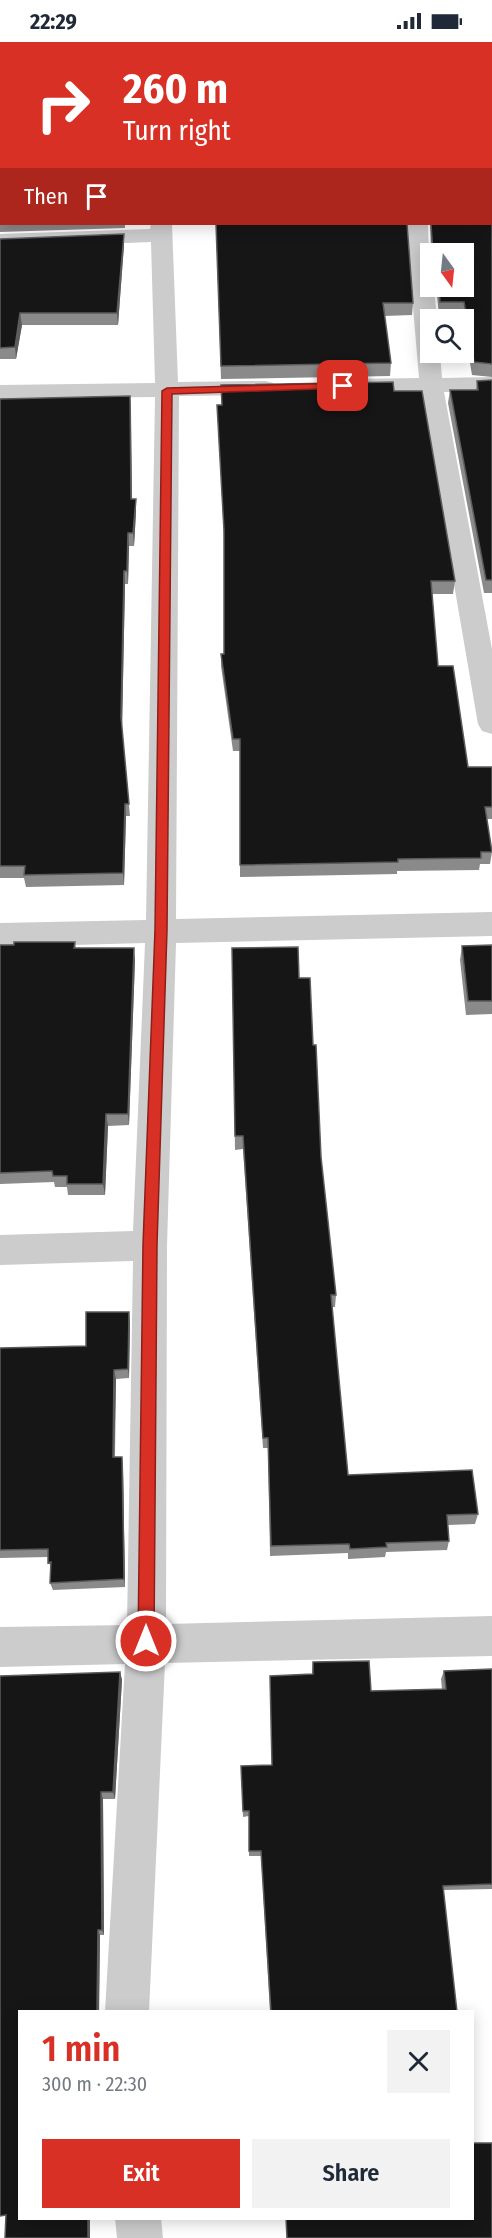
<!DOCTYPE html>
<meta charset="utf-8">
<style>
:root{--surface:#fff;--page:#f2f2f3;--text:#1f2937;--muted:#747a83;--accent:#d93025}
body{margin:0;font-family:"Fira Sans Condensed",sans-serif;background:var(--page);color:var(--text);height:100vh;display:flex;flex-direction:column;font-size:22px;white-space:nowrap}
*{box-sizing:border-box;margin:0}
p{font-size:20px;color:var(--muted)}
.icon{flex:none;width:33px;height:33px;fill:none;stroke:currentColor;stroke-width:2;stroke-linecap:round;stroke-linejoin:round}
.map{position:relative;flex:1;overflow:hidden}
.details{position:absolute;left:18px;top:1968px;width:456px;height:210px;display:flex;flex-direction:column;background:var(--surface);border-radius:0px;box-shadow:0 3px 15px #0003}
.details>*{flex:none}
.top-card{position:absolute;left:0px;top:0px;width:492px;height:183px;box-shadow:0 3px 15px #0003;background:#d93025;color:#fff;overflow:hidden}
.needle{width:39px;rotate:165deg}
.controls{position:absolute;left:420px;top:201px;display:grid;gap:12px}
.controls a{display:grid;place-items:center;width:54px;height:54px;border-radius:0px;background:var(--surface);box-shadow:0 3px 15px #0003;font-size:30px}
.pin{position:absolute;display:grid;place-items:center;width:51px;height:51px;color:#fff;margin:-26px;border-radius:12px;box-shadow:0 3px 9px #0006}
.me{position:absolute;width:66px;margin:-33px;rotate:0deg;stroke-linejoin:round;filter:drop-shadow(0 0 4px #0008)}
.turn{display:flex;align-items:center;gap:21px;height:126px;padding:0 24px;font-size:27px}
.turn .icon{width:78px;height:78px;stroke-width:2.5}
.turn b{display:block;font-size:42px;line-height:51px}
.then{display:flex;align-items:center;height:57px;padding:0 24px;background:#0003;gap:12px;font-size:22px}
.round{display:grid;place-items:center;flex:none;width:63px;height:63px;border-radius:0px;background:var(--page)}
.summary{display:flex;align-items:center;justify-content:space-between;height:102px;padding:0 24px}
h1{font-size:36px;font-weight:600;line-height:45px;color:var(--accent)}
.cta{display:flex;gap:12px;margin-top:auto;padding:12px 24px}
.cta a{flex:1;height:69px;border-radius:0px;background:var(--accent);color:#fff;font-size:24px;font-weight:600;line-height:69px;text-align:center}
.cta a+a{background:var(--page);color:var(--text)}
.status{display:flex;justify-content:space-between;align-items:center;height:42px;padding:0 30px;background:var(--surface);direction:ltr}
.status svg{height:16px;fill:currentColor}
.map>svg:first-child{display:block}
</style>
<div class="status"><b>22:29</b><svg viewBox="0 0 49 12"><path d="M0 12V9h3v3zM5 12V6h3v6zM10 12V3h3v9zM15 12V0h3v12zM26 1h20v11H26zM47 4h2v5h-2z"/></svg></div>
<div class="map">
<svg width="492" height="2196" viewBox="0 0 492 2196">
<rect width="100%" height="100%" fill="#fff"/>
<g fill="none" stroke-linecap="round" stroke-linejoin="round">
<path fill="#ccc" fill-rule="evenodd" d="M138,0H158V2H138Z
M151,182H172L178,340L265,339L273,341L277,346L273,351L265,353L179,354L176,877L492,870V894L176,901L167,1204L166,1582L492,1574V1614L165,1621L149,1970H105L125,1622L0,1625V1585L127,1583L133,1219L0,1223V1193L133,1189L145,901L0,905V881L146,878L155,355L0,357V343L155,341L151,200L0,206V192L150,187Z
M406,182H428L430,244H434L437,278H430V310H440L442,336L492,335V349L444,350L492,607V692L482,689L478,682L421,350L350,351L342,349L338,344L342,339L350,337L419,336Z
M115,2176H161L163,2196H117Z"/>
</g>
<path fill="#8a8a8a" d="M205,0H492V59H491L492,61V335L472,333L462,273H439L436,244H464V212H431L430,182H490V2H205Z
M2,81V182H125V186L0,190V82Z
M216,182L413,261L412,273L384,274L391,321L390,334L221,337Z
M124,192V203L118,283H22L16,317H0V197Z
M492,338V551H484L448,361L450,348H476L477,339Z
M394,349L455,539L453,552H432L438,624L468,725H492V777H487L492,810L490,822H480L479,828L397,829V832L240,835V709H233L221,624V612H224V498L218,376Z
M130,354L132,457H136V470L134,504H129L128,542H125L122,687L130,774H126L124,843L26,845L24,836H0V357Z
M75,900L76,906L135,918L129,1083L108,1084L105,1153H68L67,1145H55L54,1140L0,1142V903Z
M492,903V972L466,973L460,918L462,904Z
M232,906L299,936L313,1003L321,1115L336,1253L335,1265H332L348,1433L478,1472L475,1482L448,1483L449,1499L447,1508L386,1510L385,1515L348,1517V1511L270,1514L268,1406H263L243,1107L235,1108Z
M130,1280L129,1336L116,1337L115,1415L123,1423L125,1545L53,1548L50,1541L51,1528L48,1515L0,1516V1306L86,1304Z
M313,1620L371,1649L442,1647L441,1637L444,1629L492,1627V1847L443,1848L457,1970H270L261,1814H249V1774L243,1775L241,1724L272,1723L270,1634L312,1632Z
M120,1630L122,1638L115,1757H103L104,1893H100L99,1970H20L6,2174H0V1634Z"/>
<path fill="#5c5c5c" d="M490,47H492V59H490Z
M2,67V79H0V68Z
M124,192V203L118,283L117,271Z
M20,271L22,283L16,317L15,305Z
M130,354L131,367L132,470L131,457Z
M136,457V470L134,504L133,491Z
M128,491L129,504L128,542L127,529Z
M124,529L125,542L122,688L121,675Z
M125,762L126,774L124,843L123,831Z
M134,906L135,918L129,1083L128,1072Z
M106,1072L108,1084L105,1153L103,1142Z
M129,1270L130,1280L129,1336L128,1327Z
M114,1328L116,1337L114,1424L113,1415Z
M122,1415L123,1423L125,1545L124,1537Z
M120,1630L122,1638L115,1757L113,1750Z
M101,1750L103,1757L104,1893L102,1888Z
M98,1888L100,1893L99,1970H97Z
M88,2176H90V2196H88Z"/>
<path fill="#161616" stroke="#5c5c5c" stroke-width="1.5" d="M16,0H114V2H16Z
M205,0H492V47H490V2H206Z
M0,21H2V67L0,68Z
M490,56L492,61V322L474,320L464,260H440L439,244H464V212H433L431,182H490Z
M2,81V178H0V82Z
M216,182H407L413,261H383L391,321L221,324Z
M124,192L117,271H20L15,305L0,306V197Z
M492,338V538H486L450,348H478L477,339Z
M393,340L394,349H422L455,539H431L438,624H453L468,725H492V765H485L492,810H481V816L398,817V820L240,823V697H233L221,612H224V488L217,363H222L221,343Z
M130,354L131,457H136L133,491H128L127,529H124L121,675L129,762H125L123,831L24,833L25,824H0V357Z
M14,900H75L74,906H134L128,1072H106L103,1142H67V1134H53L52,1129L0,1131V903H14Z
M492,903V959H468L462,904Z
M298,905L299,936H310L313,1003H316L321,1115L336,1253H331L348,1433L472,1428L478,1472L447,1473L449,1499L386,1501L387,1505L350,1507L349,1502L271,1504L268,1396H263L243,1094H235L232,906Z
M86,1270H129L128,1327L114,1328L113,1415H122L124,1537L50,1541L51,1520L48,1521V1507L0,1508V1306L86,1304Z
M369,1619L371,1649L446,1647L444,1629L492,1627V1842L443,1844L457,1970H271L261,1809H249V1769H243L241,1724L272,1723L270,1634L313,1632V1620Z
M120,1630L113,1750H101L102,1888H98L97,1970H20V2176H88V2196H5L6,2173L0,2174V1634Z
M472,2101H492V2196H287L286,2176H472Z"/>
<path fill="#d93025" stroke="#8d1f18" stroke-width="1.5" d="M343,341L347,342V346L172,352L167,888L157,1203L154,1599L152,1605L146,1608L140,1605L138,1599L143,1203L155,888L162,349L167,346Z"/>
</svg>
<div class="controls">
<a><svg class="needle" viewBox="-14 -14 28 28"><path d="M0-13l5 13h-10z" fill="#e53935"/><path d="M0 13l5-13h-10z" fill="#747a83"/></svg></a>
<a><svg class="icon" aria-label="search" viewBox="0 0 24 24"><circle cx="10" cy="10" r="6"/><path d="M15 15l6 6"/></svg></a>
</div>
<div class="pin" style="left:343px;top:344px;background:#d93025"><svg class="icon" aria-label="arrive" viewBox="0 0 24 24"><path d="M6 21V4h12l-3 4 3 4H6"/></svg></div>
<svg class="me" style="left:146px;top:1599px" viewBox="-20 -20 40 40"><circle r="17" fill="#d93025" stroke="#fff" stroke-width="3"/><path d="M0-11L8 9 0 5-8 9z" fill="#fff"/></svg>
<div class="top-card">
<div class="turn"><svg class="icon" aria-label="right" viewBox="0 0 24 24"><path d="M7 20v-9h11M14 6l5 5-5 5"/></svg><div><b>260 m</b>Turn right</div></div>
<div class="then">Then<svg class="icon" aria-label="arrive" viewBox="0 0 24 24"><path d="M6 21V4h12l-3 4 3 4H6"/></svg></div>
</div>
<section class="details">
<div class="summary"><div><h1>1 min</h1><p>300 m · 22:30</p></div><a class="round"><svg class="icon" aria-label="close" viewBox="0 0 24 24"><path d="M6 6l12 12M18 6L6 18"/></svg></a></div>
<div class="cta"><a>Exit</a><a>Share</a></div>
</section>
</div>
